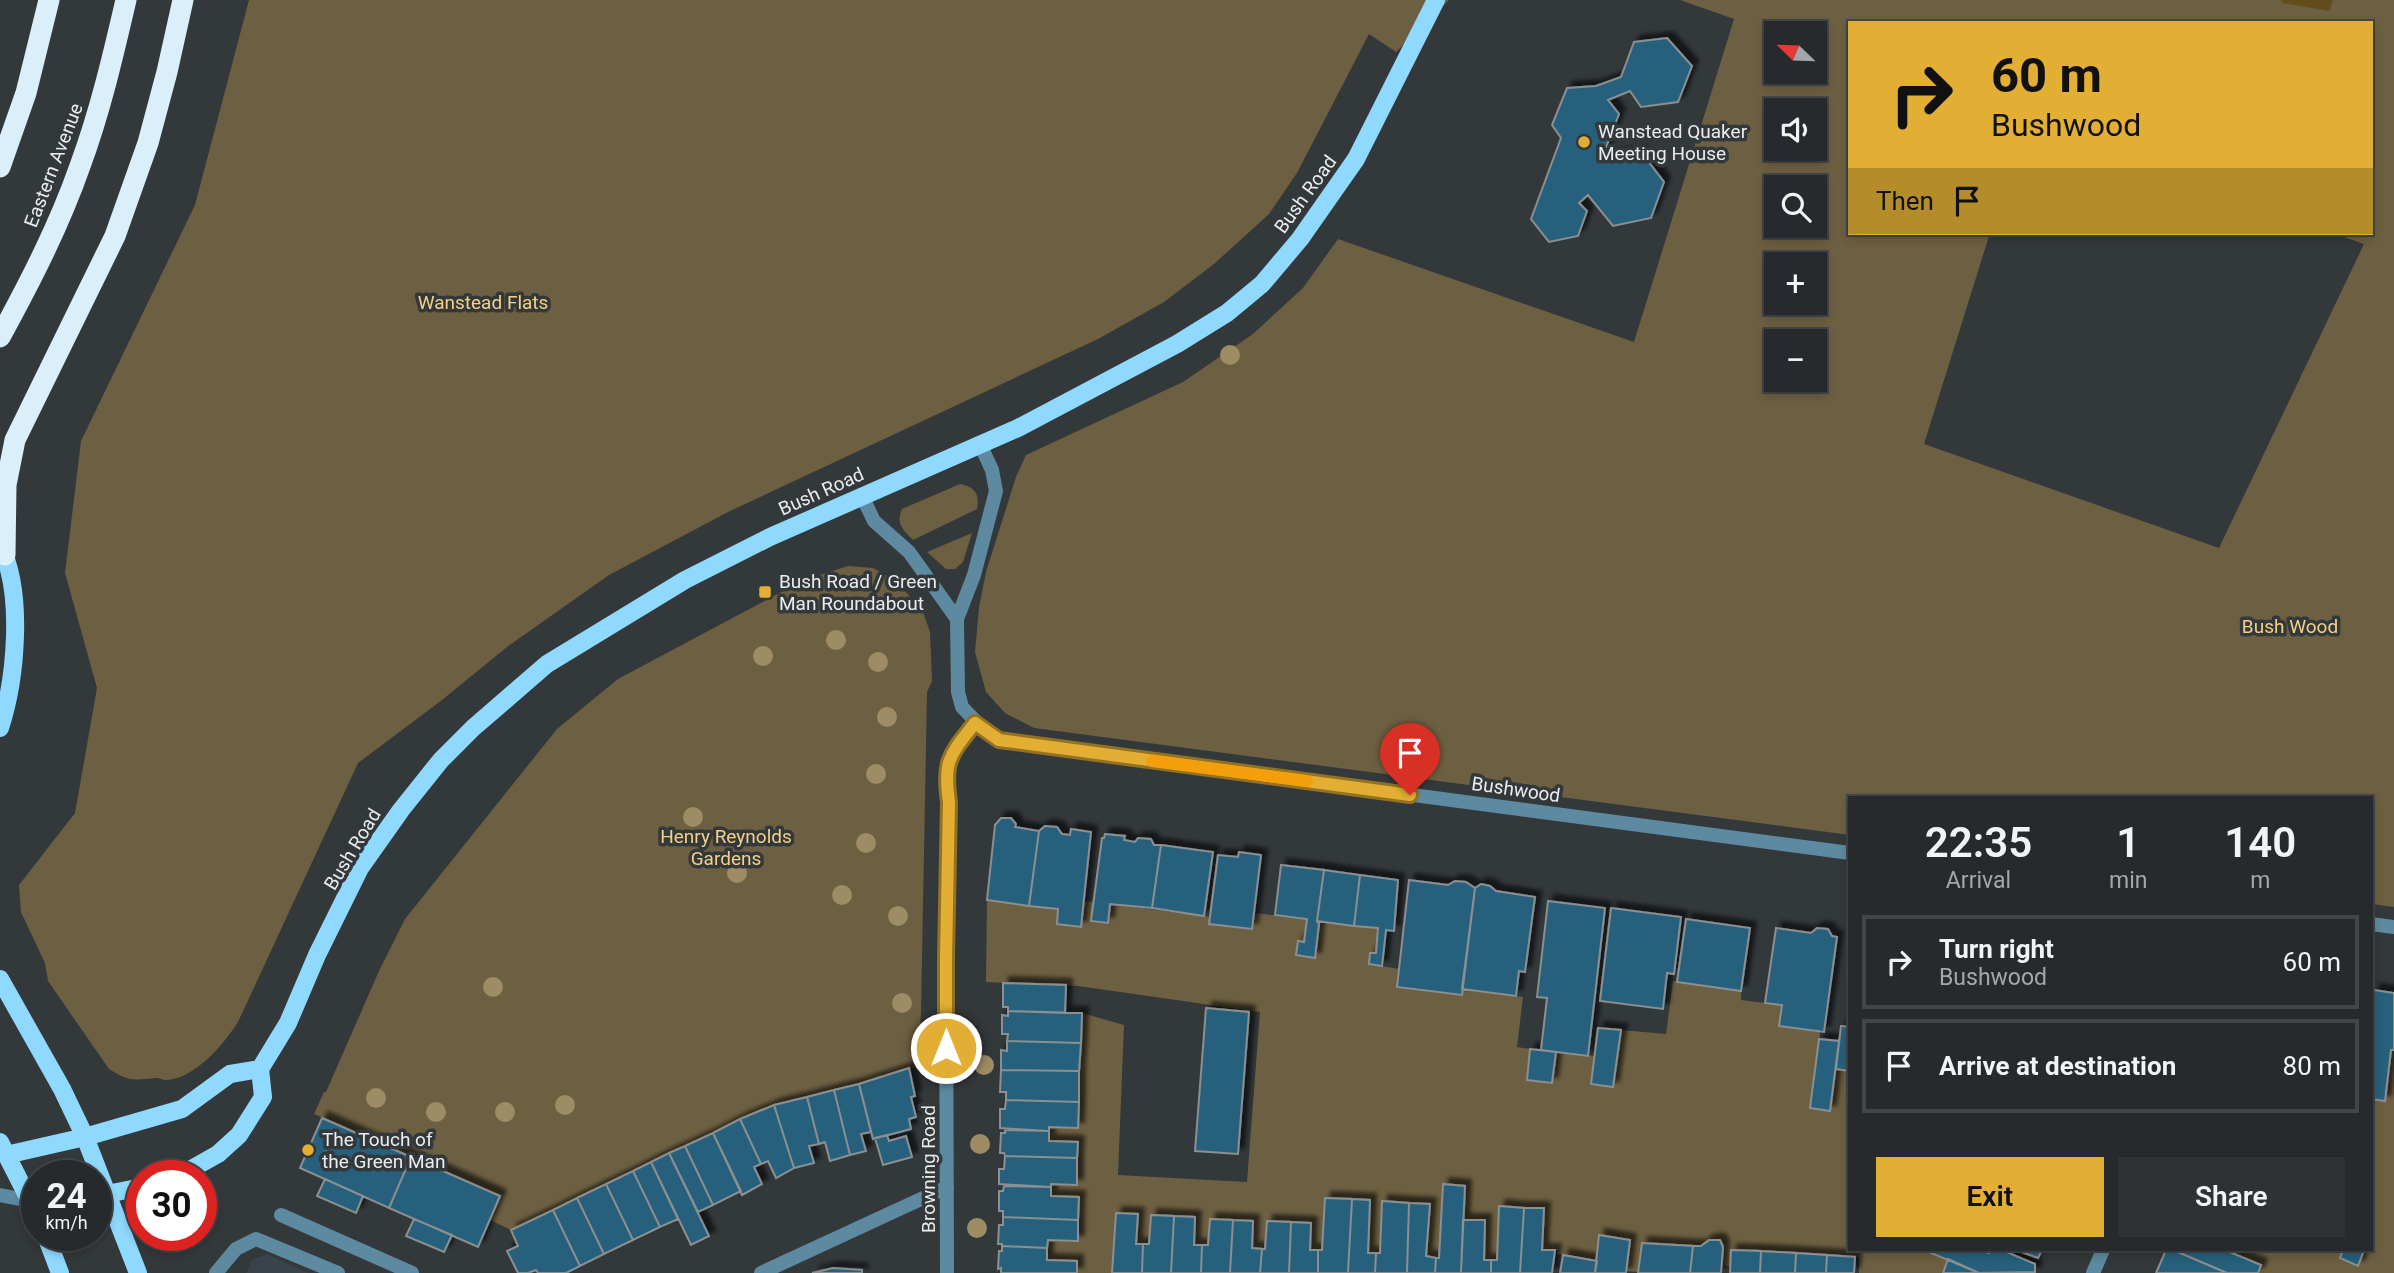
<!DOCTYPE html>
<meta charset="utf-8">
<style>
:root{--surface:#262a2c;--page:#2e3234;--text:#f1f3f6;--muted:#a4a7a9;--line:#424648;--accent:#e2af34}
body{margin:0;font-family:Roboto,sans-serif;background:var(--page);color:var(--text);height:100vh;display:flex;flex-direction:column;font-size:26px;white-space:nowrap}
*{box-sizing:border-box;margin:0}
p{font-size:23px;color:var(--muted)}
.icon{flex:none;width:38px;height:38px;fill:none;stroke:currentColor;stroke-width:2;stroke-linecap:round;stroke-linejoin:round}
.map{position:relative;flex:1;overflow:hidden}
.side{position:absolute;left:1848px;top:796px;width:525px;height:455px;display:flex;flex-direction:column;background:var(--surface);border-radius:0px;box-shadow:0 4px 10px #0003,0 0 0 2px var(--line)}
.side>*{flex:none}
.hud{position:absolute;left:1848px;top:21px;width:525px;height:214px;border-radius:0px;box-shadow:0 4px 10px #0003,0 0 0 2px var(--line);background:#e2af34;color:#111;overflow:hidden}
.needle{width:46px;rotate:293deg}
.buttons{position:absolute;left:1764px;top:21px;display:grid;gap:14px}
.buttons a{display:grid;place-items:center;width:63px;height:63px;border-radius:0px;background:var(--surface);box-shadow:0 4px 10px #0003,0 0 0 2px var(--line);font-size:35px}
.speed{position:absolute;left:21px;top:1160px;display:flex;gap:14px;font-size:35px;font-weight:700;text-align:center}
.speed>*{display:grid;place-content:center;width:91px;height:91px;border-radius:50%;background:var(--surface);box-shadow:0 4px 10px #0003,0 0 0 2px var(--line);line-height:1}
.speed small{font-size:18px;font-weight:400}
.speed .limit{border:10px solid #d22;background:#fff;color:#111}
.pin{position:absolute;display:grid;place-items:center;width:60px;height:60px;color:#fff;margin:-72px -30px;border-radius:50% 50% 50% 0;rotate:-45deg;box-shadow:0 0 7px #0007}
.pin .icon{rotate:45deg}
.me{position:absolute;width:77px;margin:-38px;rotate:0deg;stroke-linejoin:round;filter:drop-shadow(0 0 5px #0008)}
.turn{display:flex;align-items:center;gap:24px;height:147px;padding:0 28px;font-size:32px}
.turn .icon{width:91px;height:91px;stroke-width:2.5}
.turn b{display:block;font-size:49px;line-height:60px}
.then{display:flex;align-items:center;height:66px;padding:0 28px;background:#0003;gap:14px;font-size:26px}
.eta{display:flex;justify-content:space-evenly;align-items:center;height:119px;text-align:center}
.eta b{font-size:42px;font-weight:600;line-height:49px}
.action{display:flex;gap:14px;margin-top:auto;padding:14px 28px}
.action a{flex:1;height:80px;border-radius:0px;background:var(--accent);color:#111;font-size:28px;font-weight:600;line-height:80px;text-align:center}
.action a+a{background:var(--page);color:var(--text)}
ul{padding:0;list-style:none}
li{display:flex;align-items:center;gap:21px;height:94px;margin:0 14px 10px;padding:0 14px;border:4px solid var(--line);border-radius:0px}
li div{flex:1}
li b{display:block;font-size:26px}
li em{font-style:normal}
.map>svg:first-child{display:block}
</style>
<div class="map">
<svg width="2394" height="1273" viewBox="0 0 2394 1273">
<defs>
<filter id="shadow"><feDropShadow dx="6" dy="-6" stdDeviation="2" flood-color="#0009"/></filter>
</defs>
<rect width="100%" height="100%" fill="#33383b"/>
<path fill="#394349" d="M268,1254L286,1263L309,1273H246L252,1260Z"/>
<path fill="#6d5f41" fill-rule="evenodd" d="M249,0H1449L1396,52L1369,34L1297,173L1269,214L1214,264L1164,302L1098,339L728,512L609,575L507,647L442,700L358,763L238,1022C224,1044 195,1079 166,1080C163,1080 159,1078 156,1078C132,1080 130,1082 109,1069L48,981L45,963L21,912L19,885L75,813L97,688L65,573L81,441L195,205Z
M1680,0H2394V907L2371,904V798H1850V835L1034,728L1005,713L986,692L975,652L979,607L986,572L1016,477L1026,455L1183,382L1253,334L1303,288L1338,239L1634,342L1734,19ZM1850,23H2371V233H2333L2364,244L2219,548L1924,444L1990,233H1850ZM1776,33H1815V72H1776ZM1776,110H1815V149H1776ZM1776,187H1815V226H1776ZM1776,264H1815V303H1776ZM1776,341H1815V380H1776Z
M960,484C975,487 980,494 977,509L913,540C902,529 896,524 902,509Z
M972,533L963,562L955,569H946L927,552Z
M848,566L873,568L893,579L922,609L930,632L932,681L927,692L921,1012L918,1067L881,1075V1078L807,1097L740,1119L511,1230L490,1220L500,1195L314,1114L324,1092H326L379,971L405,919L557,729L618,679L804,580Z
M987,900L1058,909L1057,924L1080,926L1084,901L1094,902L1091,921L1107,923L1110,904L1204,916L1210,917L1209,924L1252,929L1255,913L1307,919L1304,942L1296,955L1315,958L1319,925L1317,921L1378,928L1376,953H1370L1369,964L1399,969L1397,987L1462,994V989L1523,997L1517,1047L1530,1049L1527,1080L1552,1083L1556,1052L1595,1056L1591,1084L1613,1087L1621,1030L1666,1034L1673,981L1741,991V1000L1782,1005L1780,1026L1820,1032L1811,1108L1830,1111L1836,1069L1850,1071V1250H1929V1252L1948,1259L1943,1273H1859V1257L1732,1250L1730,1266L1722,1265L1723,1247L1720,1240H1709L1701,1246L1642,1243L1638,1272L1627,1271L1630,1240L1599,1235L1597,1261L1557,1254V1250H1542L1544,1209L1500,1206L1497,1260H1484L1485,1221L1463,1220L1443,1185L1439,1258L1426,1256L1430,1204L1382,1201L1380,1253H1368L1370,1200L1325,1198L1322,1250H1310V1223L1267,1221L1265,1249L1252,1248L1253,1221L1211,1219L1208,1245H1194L1195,1217L1151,1215L1149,1244H1136L1138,1215L1116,1213L1112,1273H1077V1261L1047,1260L1048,1240H1078V1198L1051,1196V1184L1077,1185L1078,1142L1049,1141V1127H1078L1079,1081L1052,1080L1053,1066H1079L1082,1013L1124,1025L1118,1175L1247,1182L1260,1012L1078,986L986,982Z
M2391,1050H2394V1273H2258L2261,1265L2225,1250H2343L2340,1258L2357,1265L2364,1250H2371V1099L2385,1101Z"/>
<path fill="#634d1c" d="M2281,0H2333L2329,11L2283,3Z"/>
<path fill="#28617b" stroke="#8a8f92" stroke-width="2" filter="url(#shadow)" d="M1667,38L1692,66L1678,102L1641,107L1630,91L1608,100L1619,114L1607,145L1606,157L1641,152L1664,182L1651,218L1613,226L1588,195L1579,203L1587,211L1578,236L1549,242L1531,219L1561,138L1552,125L1567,88L1596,86L1621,77L1634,42Z
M1001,818H1011L1016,824L1015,827L1039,831L1029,906L987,900L995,825Z
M1045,826L1057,827L1062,834L1070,835L1071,829L1091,832L1081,927L1057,924L1058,909L1029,906L1039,831Z
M1105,834L1125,836L1124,840L1135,842L1138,838L1151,839L1154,845H1161L1152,908L1110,904L1108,923L1091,921L1102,838H1104Z
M1161,845L1213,852L1204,916L1152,908Z
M1239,852L1261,855L1252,929L1209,924L1218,855L1238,857Z
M1281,865L1324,870L1317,921L1319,924L1315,958L1296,955L1298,941L1304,942L1307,919L1275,915Z
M1324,870L1360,875L1354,926L1317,921Z
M1360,875L1398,880L1394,931L1386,930L1382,966L1369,964L1370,953H1376L1378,928L1354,926Z
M1409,880L1448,885L1455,881L1466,882L1475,888L1462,995L1397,987Z
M1481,884L1490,886L1496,891L1535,897L1525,972L1519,971L1516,996L1462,989L1475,888Z
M1548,901L1605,908L1588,1056L1541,1050L1547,998L1537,997Z
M1611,908L1681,917L1674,974L1667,973L1663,1009L1600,1001Z
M1686,919L1750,928L1741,991L1677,982Z
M1776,928L1811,933L1817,928L1828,929L1832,936L1837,937L1824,1032L1779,1026L1782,1005L1765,1003Z
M1003,983L1066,985L1065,1013L1008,1011V1007H1003Z
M2374,990L2394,993V1050H2391L2385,1101L2371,1099V1009Z
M1206,1008L1249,1012L1238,1154L1195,1151Z
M1008,1011L1082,1013L1081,1043L1007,1041L1008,1034H1002V1015L1008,1016Z
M1841,1026L1850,1027V1071L1836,1069Z
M1598,1028L1621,1030L1613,1087L1591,1084Z
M1819,1039L1839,1041L1830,1111L1810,1108Z
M1007,1041L1081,1043L1079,1071L1001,1070V1050L1007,1051Z
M1530,1049L1556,1052L1552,1083L1527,1080Z
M909,1068L915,1096L911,1097L916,1117L909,1119L911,1129L873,1139L859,1084Z
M1001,1070L1079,1071V1102L1006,1100V1092H1000Z
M859,1084L871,1132L861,1134L866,1151L850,1155L834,1090Z
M834,1090L850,1155L830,1161L825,1142L819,1144L807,1097Z
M807,1097L819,1144L809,1146L814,1163L794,1168L774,1105Z
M1006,1100L1079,1102L1078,1128L1049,1127V1131L1000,1128V1109H1005Z
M774,1105L794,1168L776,1178L768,1161L761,1164L740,1119Z
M322,1118L411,1157L389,1208L300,1168Z
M740,1119L761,1164L754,1167L762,1184L742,1195L713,1133Z
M1005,1130L1049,1131V1141L1078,1142L1077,1158L1005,1156L1004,1153H1000L1001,1133H1005Z
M713,1133L741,1191L713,1205L685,1146Z
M887,1135L889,1141L906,1136L912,1157L883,1165L875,1138Z
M685,1146L713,1205L698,1212L669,1153Z
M669,1153L709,1236L691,1245L651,1162Z
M1005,1156L1077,1158V1185L1051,1184V1187L999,1184V1169H1004Z
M411,1157L500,1196L478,1247L389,1208Z
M651,1162L678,1219L660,1227L633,1171Z
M633,1171L660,1227L633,1240L606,1184Z
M325,1179L363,1196L356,1213L317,1196Z
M606,1184L633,1240L604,1254L577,1198Z
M1443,1184L1465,1186L1461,1273H1435L1436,1258H1439Z
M1004,1186L1051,1187V1196L1079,1197L1078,1220L1003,1217V1211H999V1191H1003Z
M577,1198L604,1254L580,1266L553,1210Z
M1325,1198L1352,1199L1348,1273H1318V1250H1322Z
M1352,1199L1370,1200L1368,1253H1376L1375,1273H1348Z
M1382,1201L1409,1203L1407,1273H1375L1376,1253H1380Z
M1409,1203L1430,1204L1426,1256L1436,1258L1435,1273H1407Z
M1499,1206L1524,1208L1520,1273H1491V1260H1497Z
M1524,1208H1544L1542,1250H1555L1552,1273H1520Z
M553,1210L580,1266L566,1273H538L536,1270L528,1273H518L507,1251L518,1246L511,1230Z
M1116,1213L1138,1214L1136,1244H1143L1142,1273H1112Z
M1151,1215L1174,1216L1171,1273H1142L1143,1244H1149Z
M1174,1216L1195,1217L1194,1245H1202L1201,1273H1171Z
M1003,1217L1078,1220V1241L1048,1240L1047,1248L1002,1246V1244H998L999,1225H1003Z
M414,1219L452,1235L444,1252L406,1236Z
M1210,1219L1233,1220L1230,1273H1201L1202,1245H1208Z
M1233,1220L1253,1221L1252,1248L1262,1249L1260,1273H1230Z
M1463,1220H1485L1484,1260H1491V1273H1461Z
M1267,1221L1291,1222L1289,1273H1260L1262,1249H1265Z
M1291,1222L1311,1223L1310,1250H1318V1273H1289Z
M1599,1235L1630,1240L1626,1273H1595Z
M1709,1240H1720L1723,1247L1721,1273H1690L1693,1246H1701Z
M1642,1243L1693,1246L1690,1273H1638Z
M1002,1246L1047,1248V1260L1077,1261V1273H1001V1268L998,1269L999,1251H1002Z
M1731,1250L1761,1251L1760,1273H1730Z
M1929,1250H1981L1989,1253L1991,1250H2002L2035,1264V1272L1979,1273L1929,1252Z
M2016,1250H2042L2038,1258Z
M2166,1250H2173L2227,1273H2156Z
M2173,1250H2225L2261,1265L2258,1273H2227Z
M2343,1250H2364L2358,1266L2340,1258Z
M1761,1251L1796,1253L1795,1273H1760Z
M1796,1253L1827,1255L1826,1273H1795Z
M1563,1255L1597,1261L1595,1273H1560Z
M1827,1255L1855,1257L1854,1273H1826Z
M1948,1259L1979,1273H1943Z
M833,1268L862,1270V1273H812Z"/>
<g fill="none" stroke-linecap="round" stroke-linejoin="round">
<path stroke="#5d8aa0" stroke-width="14" d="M980,444L992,470L996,491L974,575L957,619L958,692L962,707L987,733L999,740L1850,853
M862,496L874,521L909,552L957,619
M2371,924L2394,927
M0,1195L30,1201
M281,1215L412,1273
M216,1273L236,1249L256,1239L338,1273
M761,1273L947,1187
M947,1273L946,957L949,802C943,759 949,756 975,723
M2093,1273L2103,1250"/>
<path stroke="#8ed9fd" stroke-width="18" d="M0,545C24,592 16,679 0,728
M0,979L62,1089L85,1137L138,1273
M0,1142L37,1215
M6,1155L85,1137L182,1109L230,1074L260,1069
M179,1176L218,1154L239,1135L263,1097L260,1069L288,1023L317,955L360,868L401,810L441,760L473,728L547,664L685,580L770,537L1018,428L1177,344L1227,313L1262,284L1300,239L1356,159L1436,0
M97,1196L142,1187
M46,1236L60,1273"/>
<path stroke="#daeffa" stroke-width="21" d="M0,167L26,93L49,0
M0,337C30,282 59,226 80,166C100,112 113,56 126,0
M5,555L6,485L15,440L115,236L148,143L167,72L183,0"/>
</g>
<g fill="#9d8c64">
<circle cx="1230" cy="355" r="10"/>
<circle cx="836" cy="640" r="10"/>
<circle cx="763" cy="656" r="10"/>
<circle cx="878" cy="662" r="10"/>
<circle cx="887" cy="717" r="10"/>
<circle cx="876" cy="774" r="10"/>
<circle cx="693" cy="817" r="10"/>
<circle cx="866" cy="843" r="10"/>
<circle cx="737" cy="873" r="10"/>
<circle cx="842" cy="895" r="10"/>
<circle cx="898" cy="916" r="10"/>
<circle cx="493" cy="987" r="10"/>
<circle cx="902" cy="1003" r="10"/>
<circle cx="984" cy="1065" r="10"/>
<circle cx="376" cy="1098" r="10"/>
<circle cx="565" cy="1105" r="10"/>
<circle cx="436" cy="1112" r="10"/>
<circle cx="505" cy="1112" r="10"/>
<circle cx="980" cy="1144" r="10"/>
<circle cx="977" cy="1228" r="10"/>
</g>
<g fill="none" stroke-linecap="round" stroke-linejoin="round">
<defs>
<path id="route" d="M946,1048V957L949,802C943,760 950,755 975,723L999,740L1410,795"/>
</defs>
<use href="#route" stroke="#937222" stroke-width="18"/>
<use href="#route" stroke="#e2af34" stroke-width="12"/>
<path stroke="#f59e0b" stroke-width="12" d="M1152,761L1307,781"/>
</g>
<g fill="#e2af34" stroke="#33383b" stroke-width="2.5">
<circle cx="1584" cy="142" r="7"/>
<rect x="758" y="585" width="14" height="14" rx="3.5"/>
<circle cx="308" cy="1150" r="7"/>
</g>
<g text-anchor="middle" stroke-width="7" stroke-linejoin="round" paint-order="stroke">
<g font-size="19" fill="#e9ecee" stroke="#33383b" text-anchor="start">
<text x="1598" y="138">Wanstead Quaker<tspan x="1598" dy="22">Meeting House</tspan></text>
<text x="779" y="588">Bush Road / Green<tspan x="779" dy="22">Man Roundabout</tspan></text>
<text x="322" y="1146">The Touch of<tspan x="322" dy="22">the Green Man</tspan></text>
</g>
<g font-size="19" fill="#e9ecee" stroke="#33383b">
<text transform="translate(53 165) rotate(-69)" y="7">Eastern Avenue</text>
<text transform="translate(1305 194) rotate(-54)" y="7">Bush Road</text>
<text transform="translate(821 491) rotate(-24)" y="7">Bush Road</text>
<text transform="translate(1516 789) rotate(8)" y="7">Bushwood</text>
<text transform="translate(352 849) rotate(-59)" y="7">Bush Road</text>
<text transform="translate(928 1169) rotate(-90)" y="7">Browning Road</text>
</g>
<g font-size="19" fill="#f4d085" stroke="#33383b">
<text x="483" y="309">Wanstead Flats</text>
<text x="2290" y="633">Bush Wood</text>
<text x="726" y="843">Henry Reynolds<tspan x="726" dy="22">Gardens</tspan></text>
</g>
</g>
</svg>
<div class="buttons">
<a><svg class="needle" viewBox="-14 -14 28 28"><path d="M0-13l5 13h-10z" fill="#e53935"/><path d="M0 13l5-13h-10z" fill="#a4a7a9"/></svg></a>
<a><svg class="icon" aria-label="sound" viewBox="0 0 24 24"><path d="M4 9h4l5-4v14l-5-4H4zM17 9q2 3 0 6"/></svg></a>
<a><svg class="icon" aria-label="search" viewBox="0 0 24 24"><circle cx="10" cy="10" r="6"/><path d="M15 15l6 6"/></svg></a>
<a>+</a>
<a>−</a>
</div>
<div class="speed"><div>24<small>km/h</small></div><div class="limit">30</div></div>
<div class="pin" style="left:1410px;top:795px;background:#d93025"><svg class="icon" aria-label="arrive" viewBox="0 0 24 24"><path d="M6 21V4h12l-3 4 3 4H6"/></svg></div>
<svg class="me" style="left:946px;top:1048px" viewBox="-20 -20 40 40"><circle r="17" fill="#e2af34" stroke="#fff" stroke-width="3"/><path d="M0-11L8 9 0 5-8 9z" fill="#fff"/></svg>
<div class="hud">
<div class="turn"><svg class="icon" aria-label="right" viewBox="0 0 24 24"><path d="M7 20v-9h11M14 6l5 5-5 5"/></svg><div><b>60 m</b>Bushwood</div></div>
<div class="then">Then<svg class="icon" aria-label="arrive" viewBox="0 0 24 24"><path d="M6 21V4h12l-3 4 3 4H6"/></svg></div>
</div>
<section class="side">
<div class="eta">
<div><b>22:35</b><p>Arrival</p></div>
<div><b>1</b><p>min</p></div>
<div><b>140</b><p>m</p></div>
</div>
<ul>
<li><svg class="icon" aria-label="right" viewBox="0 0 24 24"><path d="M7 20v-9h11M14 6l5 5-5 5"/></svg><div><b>Turn right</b><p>Bushwood</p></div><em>60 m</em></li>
<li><svg class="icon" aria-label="arrive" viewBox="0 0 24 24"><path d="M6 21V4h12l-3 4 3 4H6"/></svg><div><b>Arrive at destination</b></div><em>80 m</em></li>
</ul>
<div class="action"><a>Exit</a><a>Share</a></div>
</section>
</div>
